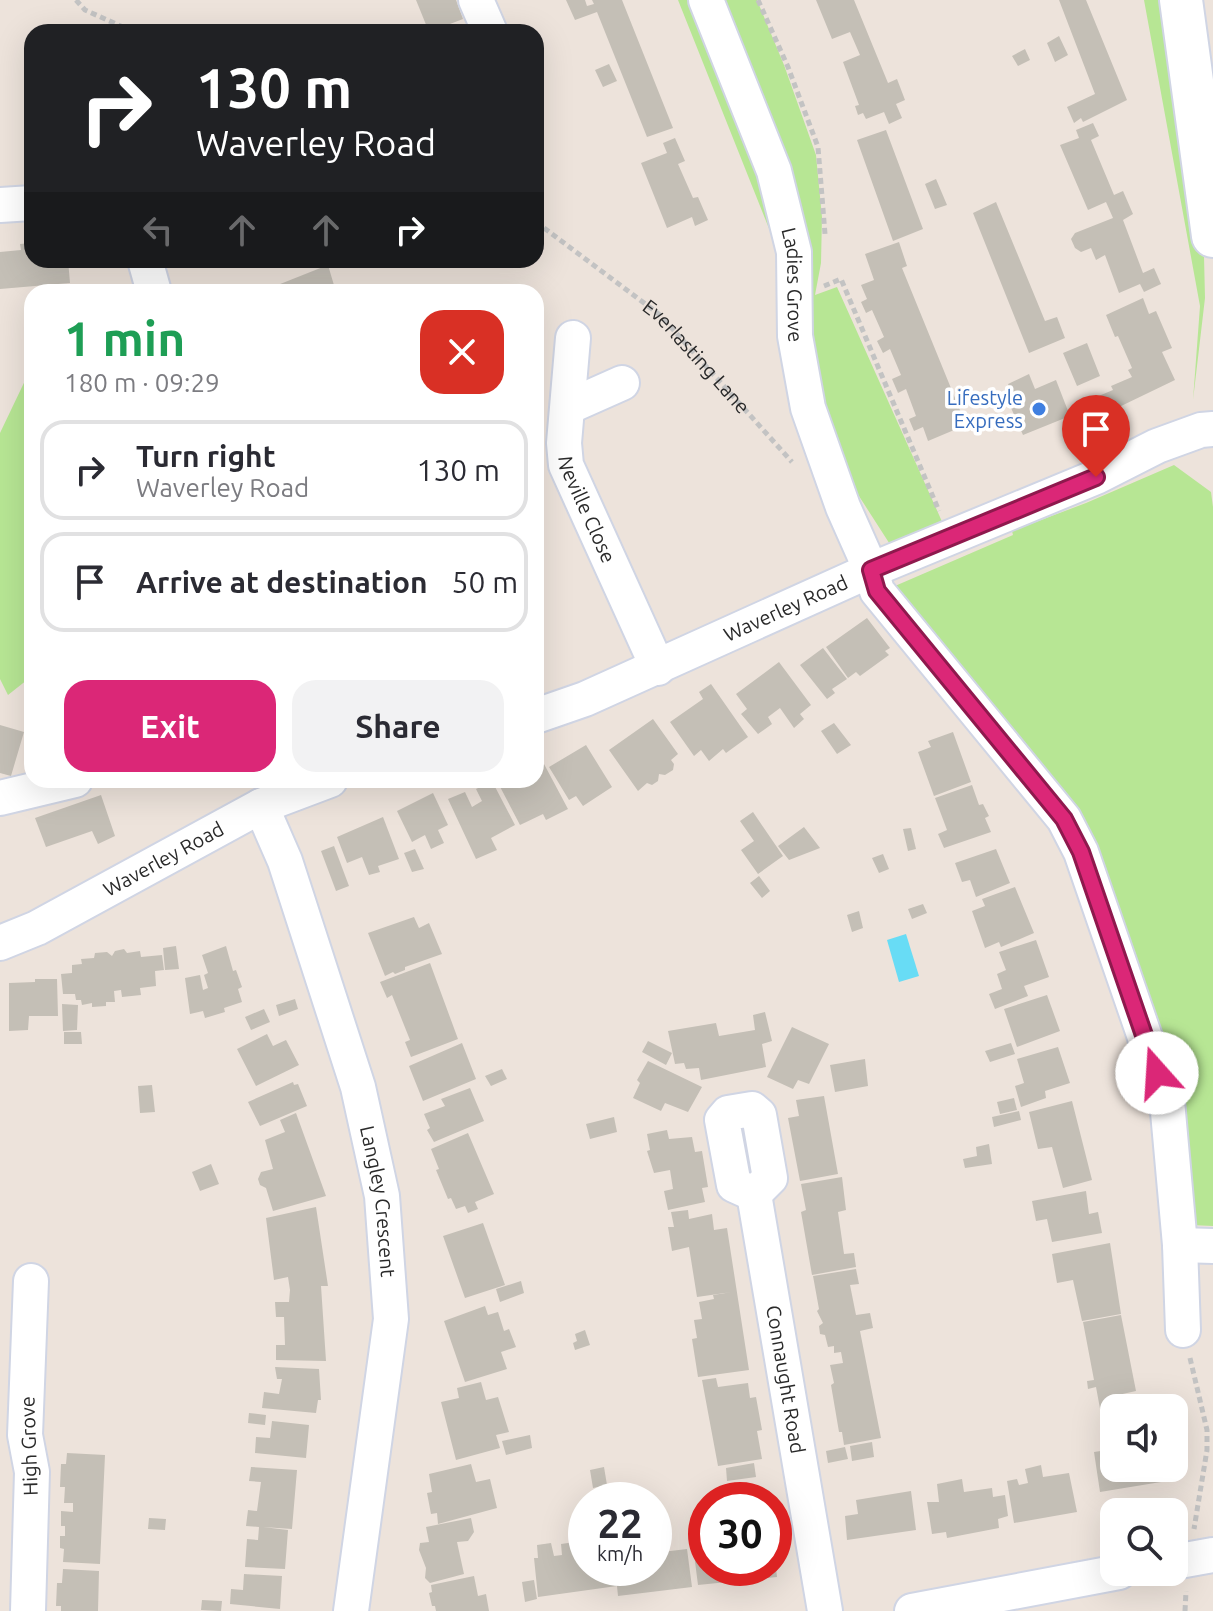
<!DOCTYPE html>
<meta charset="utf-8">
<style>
:root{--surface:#fff;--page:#f2f2f3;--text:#2b2b33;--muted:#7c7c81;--line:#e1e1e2;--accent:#db2777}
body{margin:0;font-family:Ubuntu,sans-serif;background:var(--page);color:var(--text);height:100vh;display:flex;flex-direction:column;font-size:30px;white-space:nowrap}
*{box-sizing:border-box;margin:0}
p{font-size:26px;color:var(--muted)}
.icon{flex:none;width:44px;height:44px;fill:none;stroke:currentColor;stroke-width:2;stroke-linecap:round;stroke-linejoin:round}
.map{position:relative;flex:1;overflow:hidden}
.drawer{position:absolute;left:24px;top:284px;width:520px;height:504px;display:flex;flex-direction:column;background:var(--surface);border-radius:24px;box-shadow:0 8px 32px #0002}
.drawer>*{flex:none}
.hud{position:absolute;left:24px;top:24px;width:520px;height:244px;border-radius:24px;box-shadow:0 8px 32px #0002;background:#202124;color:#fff;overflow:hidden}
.controls{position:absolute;left:1100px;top:1394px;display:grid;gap:16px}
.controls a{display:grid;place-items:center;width:88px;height:88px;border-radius:16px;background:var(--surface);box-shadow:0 8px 32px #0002;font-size:40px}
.speed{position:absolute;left:568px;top:1482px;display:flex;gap:16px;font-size:40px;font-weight:700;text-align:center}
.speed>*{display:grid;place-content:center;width:104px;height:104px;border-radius:50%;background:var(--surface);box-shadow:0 8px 32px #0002;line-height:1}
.speed small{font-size:20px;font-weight:400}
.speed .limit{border:12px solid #d22;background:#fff;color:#111}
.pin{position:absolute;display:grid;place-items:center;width:68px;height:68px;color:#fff;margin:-82px -34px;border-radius:50% 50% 50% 0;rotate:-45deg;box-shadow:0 0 8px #0007}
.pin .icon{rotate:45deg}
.me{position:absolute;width:88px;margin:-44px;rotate:341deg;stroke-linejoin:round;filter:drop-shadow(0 0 6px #0008)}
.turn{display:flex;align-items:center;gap:28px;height:168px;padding:0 40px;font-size:36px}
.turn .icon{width:104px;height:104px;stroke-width:2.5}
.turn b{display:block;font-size:56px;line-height:68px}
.lanes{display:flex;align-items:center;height:76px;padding:0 40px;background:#0003;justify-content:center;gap:40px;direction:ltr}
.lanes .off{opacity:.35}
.round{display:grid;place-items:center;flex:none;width:84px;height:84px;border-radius:24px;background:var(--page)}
.overview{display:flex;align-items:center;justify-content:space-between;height:136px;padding:0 40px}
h1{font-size:48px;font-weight:700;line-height:60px;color:#1e9e55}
.action{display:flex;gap:16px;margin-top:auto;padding:16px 40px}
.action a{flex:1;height:92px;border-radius:24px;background:var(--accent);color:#fff;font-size:32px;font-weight:700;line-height:92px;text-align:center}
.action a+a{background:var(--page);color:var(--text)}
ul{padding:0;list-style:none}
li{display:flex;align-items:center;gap:24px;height:100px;margin:0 16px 12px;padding:0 24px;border:4px solid var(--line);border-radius:24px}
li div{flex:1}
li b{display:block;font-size:30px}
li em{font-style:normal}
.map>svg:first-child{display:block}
</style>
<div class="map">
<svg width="1213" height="1611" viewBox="0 0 1213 1611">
<rect width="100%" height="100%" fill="#ede3db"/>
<path fill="#b7e694" d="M678,0H757L784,65L816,155L822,217L821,263L815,295L837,287L944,526L893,549L848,479L829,429L770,231Z
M1144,0H1179L1201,130L1205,298L1193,400L1200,306Z
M32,366V676L8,695L0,679V433Z
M1174,465L1211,492L1213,507V1226L1190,1225L1085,853L888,589L1013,535L1012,531L1086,503Z"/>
<path fill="#68dcf5" d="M906,934L919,976L899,982L887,940Z"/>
<path fill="#c4bfb6" d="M416,0H456L463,19L429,32Z
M566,0H585L587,6L594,4L592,0H622L673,128L647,137L597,12L575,20Z
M816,0H854L888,83L897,79L905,100L896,104L902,118L889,124L884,112L866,119L863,113L858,115L855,106L859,105L843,62L860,55L850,32L832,39Z
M1059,0H1086L1127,100L1083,122L1081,118L1074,123L1067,107L1095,94Z
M1059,36L1068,55L1055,62L1047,43Z
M1025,49L1030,60L1018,66L1012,56Z
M609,64L617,81L603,87L595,70Z
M1093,123L1099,136L1091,140L1114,195L1123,191L1133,214L1123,220L1143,273L1154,268L1161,284L1144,292L1140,284L1119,293L1105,255L1096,260L1091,248L1081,252L1075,248L1071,239L1075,233L1113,218L1106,202L1088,210L1060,145L1079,138L1076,130Z
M886,130L923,229L893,241L857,140Z
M675,138L685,161L678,164L693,198L698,197L708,220L695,226L692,217L667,228L641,163L667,153L663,143Z
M936,179L947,205L935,209L925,184Z
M996,202L1045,321L1057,317L1065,338L1029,353L973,213Z
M899,242L907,266L902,268L966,425L928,441L923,427L914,431L909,419L916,416L906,389L898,393L892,379L901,375L890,349L883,353L877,341L884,337L872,310L866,313L861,302L867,299L861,285L874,280L865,254Z
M32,243V260H68L70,283L0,289V252L21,250L20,244Z
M328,265L336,292H260Z
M112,284L114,292H78V291Z
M1143,298L1149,314L1156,311L1172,348L1162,352L1175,380L1119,407L1117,402L1094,412L1089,400L1113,390L1111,386L1132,377L1128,370L1132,368L1118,336L1115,337L1106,315Z
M1087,343L1100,376L1077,386L1063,353Z
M1029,374L1035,389L1056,380L1070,416L1023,435L1008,401L1014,399L1008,384Z
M867,618L890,648L885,651L889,655L860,676L856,672L848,678L826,647Z
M823,648L847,679L832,689L835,693L827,699L800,665Z
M779,662L811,705L800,714L804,719L794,728L780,708L768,717L772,724L758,734L741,714L747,709L736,694Z
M711,684L748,737L726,753L723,749L709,761L701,750L694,756L670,722L703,699L699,692Z
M653,719L678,754L671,760L674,764L673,770L665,775L659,774L658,781L652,785L647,783L638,791L609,750Z
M834,723L851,745L837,754L821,731Z
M0,725L24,732L11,776L0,773Z
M953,732L971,782L934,796L918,752L931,747L928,741Z
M586,745L612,787L583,806L576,796L569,800L549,767Z
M544,764L568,809L546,820L543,814L520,825L497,781L536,780V769Z
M492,781L515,825L491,838L497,850L476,859L448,799L465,792L472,807L482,801L476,789Z
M972,785L979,805L983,804L989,816L985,818L991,832L944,848L938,834L947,830L935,798Z
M433,793L448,825L438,830L444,843L431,849L425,835L412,842L397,811Z
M101,795L115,836L98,844L92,831L46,847L35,818Z
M753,812L783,856L758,874L741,850L754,841L740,821Z
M383,817L399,859L378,866L380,872L369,875L362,857L347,863L337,837Z
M804,827L820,848L789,860L778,846Z
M911,828L916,849L908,851L903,829Z
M334,846L349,886L336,891L321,851Z
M415,849L424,869L412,872L404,853Z
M996,849L1010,883L976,897L970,880L962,882L955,863Z
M883,854L889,869L879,873L872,858Z
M759,876L770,891L762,898L750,883Z
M1015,887L1034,933L1001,947L999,942L985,948L972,911L985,906L982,899Z
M923,904L927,913L912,919L908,909Z
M859,911L863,928L852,932L847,915Z
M414,917L419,928L429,923L442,954L405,967V970L395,974L393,972L385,976L368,933Z
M1036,940L1049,977L1024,986L1028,996L995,1009L989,994L1002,989L997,974L1006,970L999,952Z
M176,946L179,969L165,970L163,948Z
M226,946L233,971L236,970L242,987L238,989L242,1002L224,1008L225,1012L205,1018L203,1011L190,1014L185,978L200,975L203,990L208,988L204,975L208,973L202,955Z
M124,949L127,953L140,951L141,957L162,955L164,970L155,971L156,986L140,988L141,995L122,997L121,990L114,991L115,1002H106V1006L92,1007V1003L82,1005L81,1000H76L75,994H63L61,974L72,973V965L82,964L81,959L94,958L95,953L107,952L112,956L115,951Z
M430,963L458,1039L411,1057L405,1042L410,1040L392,995L387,998L380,982Z
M35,979H57L58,1016H29L28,1030L9,1031V983L35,982Z
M1047,995L1060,1031L1017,1047L1004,1009Z
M295,999L298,1009L279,1016L276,1005Z
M62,1004L78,1005L77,1030L63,1031Z
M264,1009L270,1022L251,1030L245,1017Z
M765,1012L772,1041L762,1044L766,1067L701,1080L699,1068L686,1069L684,1063L675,1064L668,1031L716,1023L719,1036L755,1030L753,1015Z
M792,1027L829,1044L809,1084L798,1080L793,1089L767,1077Z
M64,1032H81L82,1044H64Z
M267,1034L273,1046L286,1040L299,1065L256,1086L237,1049Z
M648,1041L672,1053L666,1065L642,1052Z
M462,1043L476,1079L423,1101L409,1066Z
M1011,1043L1015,1054L990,1062L985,1051Z
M1058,1047L1070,1083L1045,1091L1046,1098L1021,1107L1015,1086L1024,1083L1017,1059Z
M865,1059L868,1086L835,1092L830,1065Z
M648,1061L702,1087L688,1112L665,1103L661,1111L633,1098L640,1083L637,1080Z
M502,1069L507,1079L491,1086L485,1076Z
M293,1082L294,1085L298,1084L307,1106L260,1126L248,1102Z
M152,1085L155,1112L140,1113L138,1086Z
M470,1088L484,1121L434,1142L427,1130L430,1128L424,1114L445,1106L441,1099Z
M824,1096L838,1174L800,1181L788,1118L799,1116L796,1100Z
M1014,1098L1017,1110L1000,1114L997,1102Z
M1072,1101L1092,1180L1063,1188L1052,1147L1038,1149L1029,1112Z
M1019,1111L1021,1120L994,1127L992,1117Z
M296,1113L326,1196L273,1211L266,1188L260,1185L258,1179L261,1172L273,1169L265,1140L285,1132L280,1120Z
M614,1117L617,1132L590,1139L586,1124Z
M667,1130L669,1139L692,1137L695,1152L702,1151L708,1187L702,1188L705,1202L668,1210L664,1191L673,1189L670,1170L654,1173L647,1151L650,1150L647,1134Z
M468,1133L494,1194L475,1202L478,1209L468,1213L465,1206L456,1209L451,1198L448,1199L436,1170L439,1169L431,1149Z
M989,1144L992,1164L965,1168L963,1159L977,1156L976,1147Z
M211,1164L219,1184L200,1191L192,1172Z
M842,1177L846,1210L838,1212L844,1254L854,1253L856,1267L812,1275L801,1212L806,1210L801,1184Z
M1086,1191L1089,1214L1098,1212L1102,1233L1052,1242L1047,1219L1036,1221L1032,1201Z
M316,1207L328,1286H321L326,1361L276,1360V1345H285L284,1317H276L275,1302H289L290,1290L288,1277L274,1280L266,1218Z
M688,1210L689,1219L712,1214L714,1230L727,1228L749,1370L698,1377L692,1339L697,1338L694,1320L702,1319L699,1302L714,1299L713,1295L732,1292L697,1297L689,1247L672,1251L668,1227H674L671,1212Z
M483,1223L505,1285L465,1298L443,1236Z
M1110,1243L1121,1314L1082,1321L1073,1280L1057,1283L1052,1254Z
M856,1269L859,1284L850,1285L856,1315L870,1313L873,1328L860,1331L881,1438L844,1445L842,1432H839L831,1385L834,1383L830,1365L843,1363L841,1352L834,1353V1346L828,1347L825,1335L820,1334L819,1326L823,1323L817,1311L819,1309L813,1276Z
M521,1281L524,1293L500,1302L496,1289Z
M485,1306L488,1315L498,1312L504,1331L509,1329L516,1347L501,1352L507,1369L465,1382L444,1321Z
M1121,1315L1136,1391L1109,1397L1112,1412L1101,1414L1096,1387L1088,1389L1087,1381L1094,1380L1083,1322Z
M585,1330L590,1345L575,1350L573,1343L577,1341L575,1334Z
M275,1367L319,1369L321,1400H318L316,1413L262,1408L264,1392L279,1394L282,1379H277Z
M716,1378L718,1387L748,1383L750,1398L756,1397L762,1430L757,1431L762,1459L718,1466L702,1380Z
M481,1382L486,1400L498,1397L509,1432L496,1435L500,1448L456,1460L441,1402L459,1398L457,1388Z
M249,1413L266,1415L265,1425L248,1423Z
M272,1421L309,1425L306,1458L255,1453L256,1437L270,1438Z
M530,1435L532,1448L506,1455L502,1441Z
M872,1442L874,1457L852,1461L850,1446Z
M845,1447L848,1459L828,1463L826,1451Z
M1114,1449V1468H1171L1173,1480L1100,1492L1094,1452Z
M67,1453L105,1455L100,1564L63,1562L64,1549L60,1548V1536H65V1526H61V1511L73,1512V1503H64L65,1487H60L61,1464H66Z
M754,1463L756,1477L727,1481L726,1468Z
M471,1464L476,1482L490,1479L497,1508L438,1524L437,1513L431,1514L427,1493L432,1492L429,1474Z
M1041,1465L1043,1477L1069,1473L1077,1512L1014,1523L1007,1481L1017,1479L1019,1485L1028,1483L1025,1469Z
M251,1467L297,1470L292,1529L263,1527L288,1530L285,1569L245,1567L247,1539L258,1540L259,1527L246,1526L248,1510L257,1511L261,1482L249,1481Z
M604,1467L607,1485L593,1488L590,1470Z
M962,1479L964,1492L992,1488L993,1497L1005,1495L1008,1516L998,1519L999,1528L947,1538L946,1532L932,1534L927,1502H939L937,1484Z
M911,1491L916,1530L847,1540L845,1516L858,1514L856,1500Z
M149,1518L166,1519L165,1530L148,1529Z
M471,1518L474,1532L468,1541L457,1542L464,1574L430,1583L425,1578L426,1568L419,1550L420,1543L429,1542L426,1527Z
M575,1542L576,1552L586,1551V1568H654V1553L687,1549L692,1587L618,1596L617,1586L538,1597L534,1558H538L537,1545L551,1543L554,1556L562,1555L561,1544Z
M706,1545V1568H776L777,1577L698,1585L693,1546Z
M63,1569L99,1571L98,1611H61V1606H56L57,1583H62Z
M244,1574L282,1576L280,1609L230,1604L231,1589L243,1590Z
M474,1576L478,1596L486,1594L489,1611H436L435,1606H432L429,1593L432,1592L431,1585Z
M534,1580L537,1599L525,1602L522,1582Z
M202,1600L222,1601L221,1611L201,1610Z"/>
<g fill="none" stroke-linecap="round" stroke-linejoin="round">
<defs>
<g id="minor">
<path d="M476,0L490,32"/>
<path id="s2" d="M706,0L774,171L794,252L795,336L808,408L843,507L871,570L877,591L1064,819L1081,852L1167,1101L1180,1245L1183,1330"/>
<path d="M0,205L32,203"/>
<path d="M145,260L154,292"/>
<path id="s3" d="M573,338L564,443L566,465L658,668"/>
<path d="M568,407L622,383"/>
<path id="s4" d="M536,716L585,699L871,570L1096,477L1157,446L1201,430L1213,429"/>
<path d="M0,798L75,780"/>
<path id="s5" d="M261,806L285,861L358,1087L382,1196L391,1319L351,1611"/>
<path id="s6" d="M0,943L37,928L261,806L330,780"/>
<path d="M752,1109L759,1115L770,1178L754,1194L734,1185L722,1120L728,1113Z"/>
<path id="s7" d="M754,1194L825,1611"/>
<path d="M1180,1245L1213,1246"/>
<path d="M1174,1562L1213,1555"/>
<path d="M28,1611L32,1472L25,1435L31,1281"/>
<path d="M912,1611L1119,1572"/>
</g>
<path id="tertiary" d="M1181,0L1213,236"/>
</defs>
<use href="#minor" stroke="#d0d5e4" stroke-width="38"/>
<use href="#tertiary" stroke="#d0d5e4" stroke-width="46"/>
<g stroke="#c3c3c3" stroke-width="5" stroke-dasharray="6 4" stroke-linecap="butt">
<path d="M76,0L85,10L134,32"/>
<path d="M758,0L788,67L818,147L825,234"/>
<path id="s1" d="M536,222L660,315L792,462"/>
<path d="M824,286L841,279L939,511"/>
<path d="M1190,1358L1207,1430V1450L1194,1529"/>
<path d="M1185,1611L1186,1591"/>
</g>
<use href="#minor" stroke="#fff" stroke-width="34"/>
<use href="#tertiary" stroke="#fff" stroke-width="42"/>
</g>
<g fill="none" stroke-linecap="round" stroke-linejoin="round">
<defs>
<path id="route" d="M1096,477L871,570L877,591L1064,819L1081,852L1157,1073"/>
</defs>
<use href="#route" stroke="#8e194d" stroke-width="20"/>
<use href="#route" stroke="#db2777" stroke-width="14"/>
</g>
<circle fill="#3f7fe0" stroke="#fff" stroke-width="3" cx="1039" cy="409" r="8"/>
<g text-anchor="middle" stroke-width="7" stroke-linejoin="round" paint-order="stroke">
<g font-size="20" fill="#2a2a2a" stroke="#fff">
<text dy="7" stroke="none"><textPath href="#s2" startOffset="300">Ladies Grove</textPath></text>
<text dy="7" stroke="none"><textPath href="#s1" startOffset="210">Everlasting Lane</textPath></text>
<text dy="7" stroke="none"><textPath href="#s3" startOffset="176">Neville Close</textPath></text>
<text dy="7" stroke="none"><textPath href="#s4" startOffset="272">Waverley Road</textPath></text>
<text dy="7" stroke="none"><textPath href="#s6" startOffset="184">Waverley Road</textPath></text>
<text dy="7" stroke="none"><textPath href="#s5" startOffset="414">Langley Crescent</textPath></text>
<text dy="7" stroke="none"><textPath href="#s7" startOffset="188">Connaught Road</textPath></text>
<text transform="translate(29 1446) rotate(-92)" y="7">High Grove</text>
</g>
<g font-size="20" fill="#366cbe" stroke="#fff" text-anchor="end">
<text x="1023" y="405">Lifestyle<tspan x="1023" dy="23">Express</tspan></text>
</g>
</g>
</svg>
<div class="controls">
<a><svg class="icon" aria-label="sound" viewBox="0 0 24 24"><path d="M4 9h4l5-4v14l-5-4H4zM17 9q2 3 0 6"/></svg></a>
<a><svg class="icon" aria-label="search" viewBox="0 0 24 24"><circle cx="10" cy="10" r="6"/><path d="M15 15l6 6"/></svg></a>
</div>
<div class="speed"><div>22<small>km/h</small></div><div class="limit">30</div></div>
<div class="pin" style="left:1096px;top:477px;background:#d93025"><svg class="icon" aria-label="arrive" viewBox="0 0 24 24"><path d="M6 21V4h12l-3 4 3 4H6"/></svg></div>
<svg class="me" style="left:1157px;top:1073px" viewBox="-20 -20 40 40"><circle r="19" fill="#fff"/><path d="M0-13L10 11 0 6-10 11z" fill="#db2777"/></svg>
<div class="hud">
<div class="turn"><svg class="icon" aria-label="right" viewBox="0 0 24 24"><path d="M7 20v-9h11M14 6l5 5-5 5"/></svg><div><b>130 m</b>Waverley Road</div></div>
<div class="lanes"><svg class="icon off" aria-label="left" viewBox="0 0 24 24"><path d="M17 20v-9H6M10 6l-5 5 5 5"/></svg><svg class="icon off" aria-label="ahead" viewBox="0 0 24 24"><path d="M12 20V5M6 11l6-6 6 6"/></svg><svg class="icon off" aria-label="ahead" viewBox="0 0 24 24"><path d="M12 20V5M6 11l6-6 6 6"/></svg><svg class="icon" aria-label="right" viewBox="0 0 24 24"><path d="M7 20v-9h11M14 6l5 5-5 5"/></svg></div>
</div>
<section class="drawer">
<div class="overview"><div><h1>1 min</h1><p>180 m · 09:29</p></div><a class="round" style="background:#d93025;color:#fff"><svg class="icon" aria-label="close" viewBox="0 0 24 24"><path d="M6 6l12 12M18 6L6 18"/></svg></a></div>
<ul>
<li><svg class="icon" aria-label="right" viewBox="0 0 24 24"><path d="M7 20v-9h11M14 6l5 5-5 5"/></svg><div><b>Turn right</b><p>Waverley Road</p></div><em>130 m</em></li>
<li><svg class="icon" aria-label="arrive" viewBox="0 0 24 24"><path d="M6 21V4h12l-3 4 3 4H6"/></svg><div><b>Arrive at destination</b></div><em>50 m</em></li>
</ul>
<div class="action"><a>Exit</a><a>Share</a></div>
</section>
</div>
